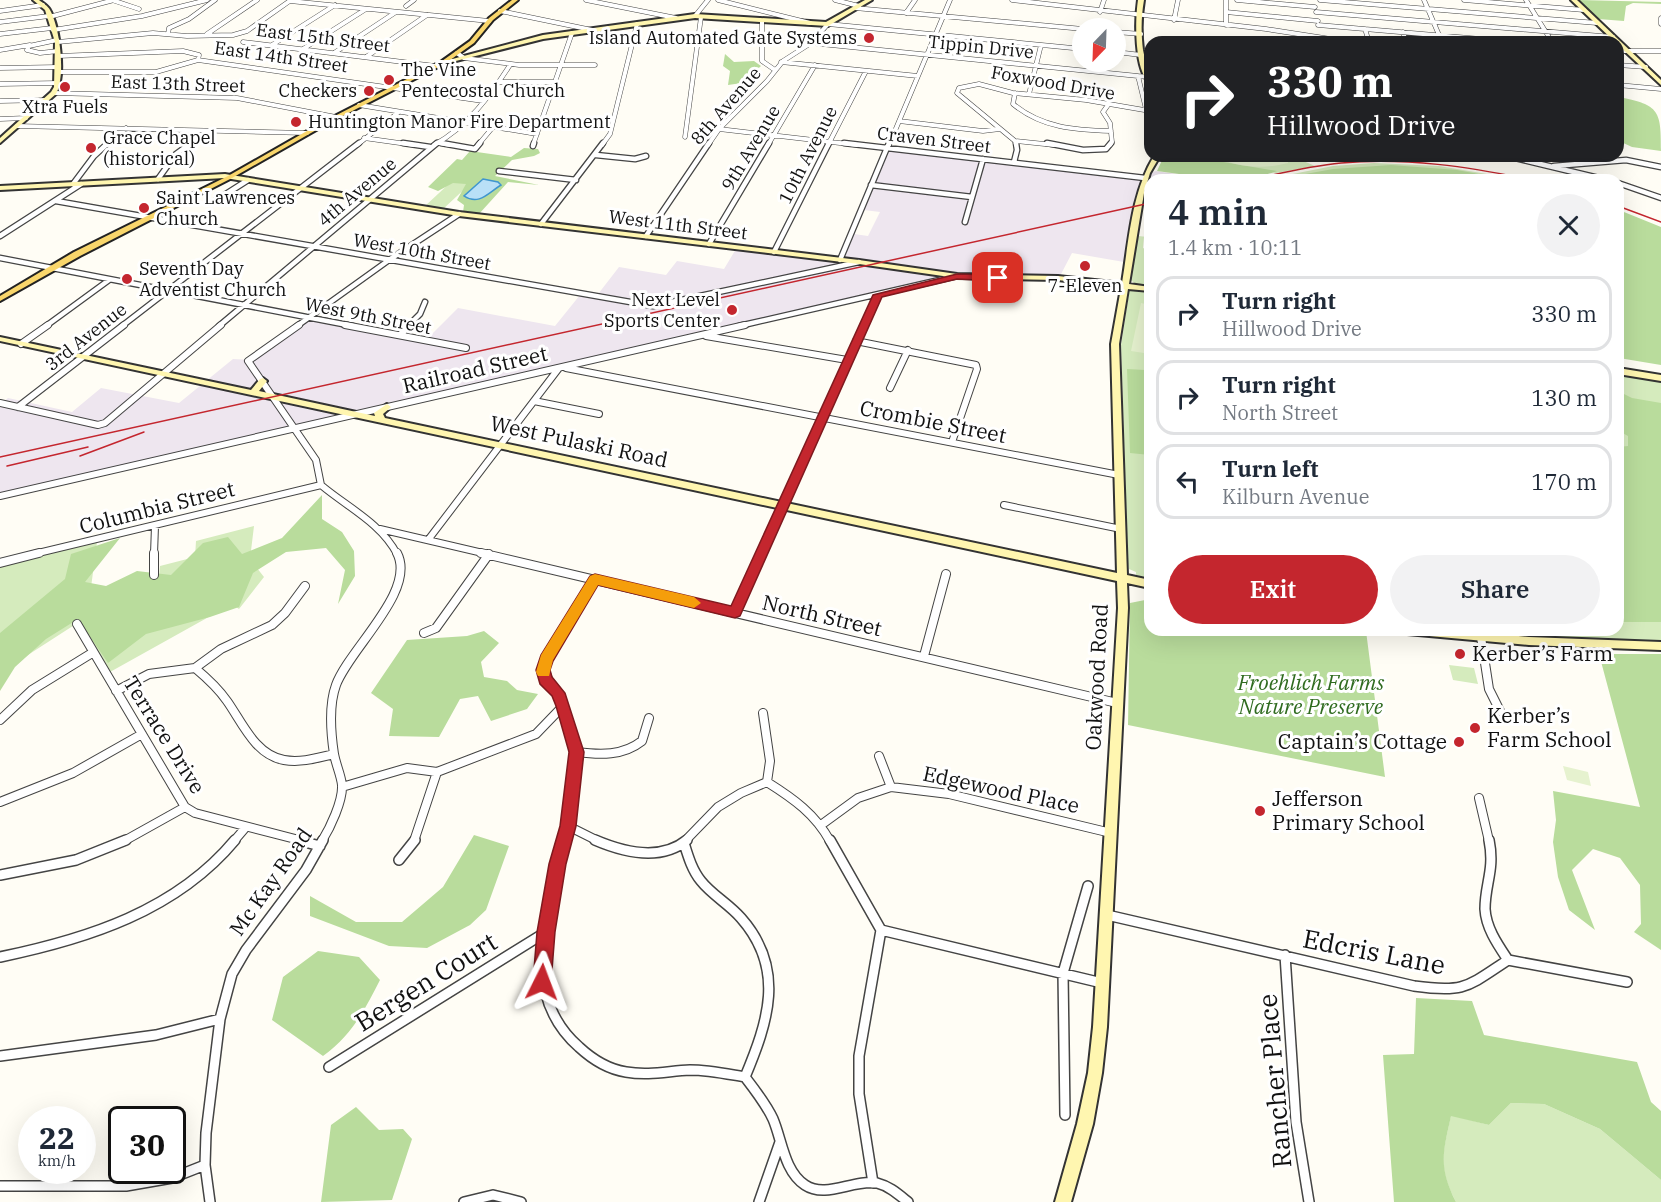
<!DOCTYPE html>
<meta charset="utf-8">
<style>
:root{--surface:#fff;--page:#f2f2f3;--text:#1f2937;--muted:#747a83;--line:#e0e1e3;--accent:#c4262e}
body{margin:0;font-family:"IBM Plex Serif",serif;background:var(--page);color:var(--text);height:100vh;display:flex;flex-direction:column;font-size:22px;white-space:nowrap}
*{box-sizing:border-box;margin:0}
p{font-size:20px;color:var(--muted)}
.icon{flex:none;width:33px;height:33px;fill:none;stroke:currentColor;stroke-width:2;stroke-linecap:round;stroke-linejoin:round}
.map{position:relative;flex:1;overflow:hidden}
.panel{position:absolute;left:1144px;top:174px;width:480px;height:462px;display:flex;flex-direction:column;background:var(--surface);border-radius:18px;box-shadow:0 6px 24px #0002}
.panel>*{flex:none}
.hud{position:absolute;left:1144px;top:36px;width:480px;height:126px;border-radius:18px;box-shadow:0 6px 24px #0002;background:#202124;color:#fff;overflow:hidden}
.needle{width:39px;rotate:203deg}
.fabs{position:absolute;left:1072px;top:18px;display:grid;gap:12px}
.fabs a{display:grid;place-items:center;width:54px;height:54px;border-radius:50%;background:var(--surface);box-shadow:0 6px 24px #0002;font-size:30px}
.speed{position:absolute;left:18px;top:1106px;display:flex;gap:12px;font-size:30px;font-weight:700;text-align:center}
.speed>*{display:grid;place-content:center;width:78px;height:78px;border-radius:50%;background:var(--surface);box-shadow:0 6px 24px #0002;line-height:1}
.speed small{font-size:15px;font-weight:400}
.speed .limit{border:3px solid #111;border-radius:9px;background:#fff;color:#111}
.pin{position:absolute;display:grid;place-items:center;width:51px;height:51px;color:#fff;margin:-26px;border-radius:12px;box-shadow:0 3px 9px #0006}
.me{position:absolute;width:66px;margin:-33px;rotate:3deg;stroke-linejoin:round;filter:drop-shadow(0 0 4px #0008)}
.turn{display:flex;align-items:center;gap:21px;height:126px;padding:0 24px;font-size:27px}
.turn .icon{width:78px;height:78px;stroke-width:2.5}
.turn b{display:block;font-size:42px;line-height:51px}
.round{display:grid;place-items:center;flex:none;width:63px;height:63px;border-radius:32px;background:var(--page)}
.head{display:flex;align-items:center;justify-content:space-between;height:102px;padding:0 24px}
h1{font-size:36px;font-weight:600;line-height:45px}
.primary-button{display:flex;gap:12px;margin-top:auto;padding:12px 24px}
.primary-button a{flex:1;height:69px;border-radius:36px;background:var(--accent);color:#fff;font-size:24px;font-weight:600;line-height:69px;text-align:center}
.primary-button a+a{background:var(--page);color:var(--text)}
ul{padding:0;list-style:none}
li{display:flex;align-items:center;gap:18px;height:75px;margin:0 12px 9px;padding:0 12px;border:3px solid var(--line);border-radius:18px}
li div{flex:1}
li b{display:block;font-size:22px}
li em{font-style:normal}
.map>svg:first-child{display:block}
</style>
<div class="map">
<svg width="1661" height="1202" viewBox="0 0 1661 1202">
<rect width="100%" height="100%" fill="#fffdf5"/>
<path fill="#eee6ef" d="M890,149L1136,178L1156,171L1213,180H1150V199L1134,203L1124,262L1072,253L1060,276L959,275L0,493V405L8,398L72,412L101,388L179,403L233,359L252,360L309,320L424,342L458,308L555,326L580,295L595,298L619,267L666,275L677,261L724,269L736,249L843,262L854,234L868,236L880,212L864,210Z"/>
<path fill="#d5ebbd" d="M1183,156H1292L1315,166L1276,173Z
M1374,163L1439,166L1523,180H1263L1333,166Z
M453,180L471,183L442,210L424,207Z
M1138,236L1148,237H1144L1143,248L1150,251V287L1135,284L1131,280Z
M1130,287L1150,291V579L1136,575V572L1129,569L1128,564L1121,345Z
M1619,373L1661,379V641L1604,640L1453,630H1618Z
M254,526L250,559L264,577L239,609L232,604L110,672L79,622L0,673V566L97,542L90,595L159,577L160,566L195,557L196,541Z
M1449,665L1474,668L1478,684L1453,680Z
M1511,1103L1544,1104L1600,1129L1661,1180V1202H1456C1437,1165 1443,1154 1451,1115L1489,1125Z"/>
<path fill="#b9dc9c" d="M1579,0L1661,2V4L1633,3L1626,6L1624,21L1598,19Z
M725,54L734,62L754,61L761,66L742,83L728,85L730,71L723,66Z
M1619,97C1660,105 1661,111 1661,151L1632,147L1619,141Z
M524,148L538,149L540,153L534,156L512,160L495,176L539,185L508,182L479,214L463,212L464,205L457,200L466,184L453,183L438,191L428,187L457,159L462,160L470,151L511,157Z
M1164,156H1188L1277,171C1237,186 1198,176 1157,171Z
M1391,165L1457,170L1511,180H1272L1333,169Z
M1619,210L1661,227V365L1619,358Z
M1150,366V455L1130,453L1127,369L1145,370Z
M1618,391L1632,398L1661,403V622H1623L1619,616V447L1628,446V436L1619,431Z
M322,495V519L342,532L354,551L355,576L338,604L345,570L326,548L286,552L253,573L239,607L210,617L146,634L108,663L78,619L46,639L15,667L0,691V633L65,579L71,554L120,538L85,582L106,586L137,571L171,575L203,543L228,537L242,554L282,538Z
M1150,599V630L1366,631L1385,777L1128,725L1130,603Z
M484,631L499,643L481,662L484,677L507,681L517,690L538,694L527,709L491,721L478,696L460,699L439,737L389,736L393,709L371,693L407,640L467,636Z
M1599,654H1661V950L1634,932L1641,924L1640,885L1620,858L1593,849L1572,870L1595,930L1569,910L1558,877L1553,842L1556,820L1553,791L1640,807Z
M474,835L509,846L486,910L470,925L427,948L389,946L310,916V896L356,922H402L443,887Z
M318,951L359,957L380,980C364,1011 352,1035 323,1056L272,1020L283,977Z
M1416,998L1472,1001L1484,1035L1637,1062L1651,1102L1661,1111V1180L1600,1129L1544,1104L1511,1103L1489,1125L1451,1116C1443,1153 1438,1166 1456,1202H1394L1383,1055L1414,1054Z
M356,1107L379,1130L403,1129L412,1139L392,1200L321,1202L331,1125Z"/>
<path fill="#e6f2cf" d="M1212,156H1280L1288,161V163C1262,170 1237,167 1212,156Z
M1141,303L1150,305V354L1131,351Z
M1563,766L1588,772L1591,786L1567,780Z"/>
<path fill="#b9e0f7" stroke="#3f96cf" stroke-width="1.5" d="M483,179L498,182L501,185C488,193 479,206 464,196Z"/>
<g fill="none" stroke-linecap="round" stroke-linejoin="round">
<defs>
<path id="street-far4" d="M112,0L139,9
M586,0L676,18
M718,0L810,23
M835,0L859,6
M1012,0L1266,29L1350,42
M1226,0V25
M1237,0L1315,7
M1320,0L1597,23
M1424,0L1442,42
M1464,0L1584,10
M1526,0L1552,42
M290,1L489,21
M406,6L414,0
M855,8L1083,29
M0,11L43,5
M500,11L592,30
M1100,12L1104,0
M1226,12L1318,21
M1316,12L1613,37
M906,13L915,0
M695,16L708,0
M49,17L114,0
M1661,18V24
M1174,20L1178,0
M762,21V61L775,70
M0,22L49,16
M1318,25L1516,42
M1365,29L1369,42
M53,30L142,16L207,0
M1116,32L1141,34
M1403,32L1406,42
M0,34L52,28
M168,34L169,28L189,19L215,0
M207,34L257,0
M57,40L29,46L27,50L40,53L58,51
M58,42L153,33L187,36L233,35L247,31L291,0
M243,42L435,66
M811,43L1148,77
M272,45L335,5
M303,49L366,9
M0,50L30,45
M1618,51H1661
M1116,52L1141,55
M334,53L396,12
M457,53L464,58L519,65H595
M58,56L183,51L199,55L198,60
M366,57L427,15
M781,62L918,76
M1618,65L1646,67
M0,68L58,67
M58,72H156L198,60L483,101
M1138,76L1150,126
M500,82H555
M0,84L58,83
M1618,85L1661,89
M54,93L237,98L336,117
M1015,93L1013,104C1042,128 1075,130 1111,131
M1029,94L1041,45
M0,101L47,100
M359,105L537,134
M1108,105L1103,112L1110,123L1112,142L1110,145
M0,119L26,118
M899,121L983,131L1000,129
M17,126L307,133
M719,129L857,145
M685,137L701,17
M364,138L414,145
M1015,141L1054,145
M439,143L450,145
M107,145L126,128
M357,145L399,112
M434,145C467,127 490,96 510,65
M478,145L493,127
M533,145L572,33
M602,145L610,134L637,24
M708,145L719,129L767,81L783,61L811,43L828,24L1083,49
M768,145L815,65
M828,145L866,71
M889,145L950,0
M1016,145L1015,141L957,93L959,88L979,84L1013,93L1086,100L1150,111"/>
<path id="street-far3" d="M403,143L430,147
M441,143L475,149L480,143
M844,143L1145,178
M1047,143L1083,150L1106,149L1111,143
M533,146L534,143
M596,155L635,159L646,156
M1507,156L1607,180
M1014,162L1017,150L1016,143
M1554,166L1626,160L1661,167
M499,171L576,180
M158,179L176,154L187,146
M1618,183L1661,198
M73,184L94,156L108,143
M871,185L972,197
M56,201L653,306L859,262
M215,201L248,180
M965,222L983,159
M541,224L603,143
M0,236L81,184
M646,236L709,143
M709,244L769,143
M774,252L829,143
M0,258L353,326
M840,260L889,143
M46,326L109,280
M122,326L359,143
M219,326L437,143
M297,326L389,260L459,214
M408,326L420,314L425,302
M739,326L957,276
M864,326L878,295"/>
<path id="street-far2" d="M299,325L248,361L316,460L321,485C347,507 381,523 397,554
M345,325L466,348
M400,335L410,325
M706,336L847,360
M856,341L976,365L977,369L952,442
M21,344L48,325
M566,368L1119,475
M890,388L908,350
M534,401L599,414
M0,403L98,425L105,423L221,325
M18,407L124,325
M0,496L745,325
M1004,505L1121,529
M380,529L487,554
M428,540L559,368
M34,554L321,485
M154,554L155,526
M761,554L865,325"/>
<path id="street-far1" d="M481,553L1117,703
M0,563L39,553
M154,575V553
M735,612L762,553
M77,624L185,807L195,813L303,841
M424,633L436,628L489,554
M1481,637L1489,689L1500,711
M924,656L946,574
M195,668C207,678 218,688 227,701C242,722 255,755 284,760C301,763 317,758 334,754
M116,691L149,674L195,668L221,649L272,625L285,613L305,586
M763,713L770,761L767,782
M0,720L32,690L92,653
M577,752C600,755 623,756 642,741L649,718
M879,756L891,787
M767,782C794,799 815,814 830,841
M342,787L407,768L437,772L536,734L563,706
M1479,798L1489,841
M0,802L73,773L142,734
M821,825L858,798L891,787L949,794L1111,833
M568,826L598,841
M124,841L185,807
M234,841L246,827
M322,841C330,828 343,801 342,785C341,775 336,765 334,754C331,734 329,704 336,685C349,649 417,591 397,553
M414,841L437,772
M565,841C573,807 579,766 571,731C569,721 565,710 561,700C553,685 542,678 546,659L595,579
M685,841L718,807L741,793L767,782"/>
<path id="street" d="M297,840L320,846
M565,840C549,909 516,992 579,1047C593,1060 607,1069 626,1072C649,1076 668,1071 690,1070C709,1070 727,1074 745,1077C755,1090 766,1104 773,1119C782,1140 784,1171 805,1185C826,1199 853,1179 877,1183C889,1186 898,1194 908,1202
M595,840C623,852 660,862 687,840
M830,840L881,930L859,1056V1094L873,1183
M1489,840C1495,870 1485,883 1485,909C1486,928 1498,945 1508,960
M684,843C688,856 692,870 701,881C712,895 729,904 741,918C786,969 768,1022 745,1077
M399,860L415,840
M0,875L76,860L126,840
M1107,915L1414,986C1465,993 1467,987 1508,960L1627,982
M881,930L1102,983
M1285,955L1296,1122L1309,1202
M0,957C87,939 176,911 235,840
M0,1056L156,1035L220,1019
M329,1067L546,932
M1065,1115L1063,973L1088,886
M0,1186H126L172,1178L205,1165
M210,1202L205,1165L206,1133L220,1019L232,974L246,950L306,870L323,840
M464,1202L493,1195L521,1202
M759,1202L780,1142"/>
<path id="secondary" d="M33,0H39C43,3 48,6 50,10C60,28 66,76 56,94L0,143V138L51,92L54,87L55,42L45,10Z
M865,0H872L828,26L695,18L543,39L444,64L441,62L543,35L695,14L826,22Z
M1138,0H1144C1141,17 1141,33 1143,50C1145,61 1151,73 1150,84C1134,70 1135,20 1138,0Z
M1571,0H1577L1661,80V85L1618,45V42H1615Z
M1154,156H1160L1150,173L1144,193L1129,284L1150,287V291L1128,289L1119,344L1127,575L1150,580V588L1127,583L1128,608L1107,1027L1102,1073L1093,1124L1071,1202H1055L1077,1124L1088,1073L1093,1027L1118,608L1117,581L0,341V337L251,390L260,379L263,378L267,381L259,391L375,416L374,413L387,404L391,407L383,414L385,418L1117,573L1111,344L1121,288L1058,280L957,278L859,264L459,216L225,178L0,190V186L225,174L459,212L859,260L957,274L1058,276L1122,283C1129,241 1131,194 1154,156Z
M1618,368L1661,375V381L1618,374Z
M1402,630H1456L1529,637L1661,642V650L1529,645L1407,634L1403,633Z"/>
<path id="primary" d="M512,0H518L493,20L474,43L446,63L325,125L232,178L80,256L0,301V296L74,252L228,176L321,123L442,61L470,41L489,18Z"/>
</defs>
<use href="#street-far4" stroke="#444" stroke-width="5"/>
<use href="#street-far3" stroke="#444" stroke-width="7"/>
<use href="#street-far2" stroke="#444" stroke-width="8"/>
<use href="#street-far1" stroke="#444" stroke-width="10"/>
<use href="#street" stroke="#444" stroke-width="12"/>
<use href="#secondary" stroke="#333" stroke-width="4"/>
<use href="#primary" stroke="#222" stroke-width="4"/>
<use href="#street-far4" stroke="#fff" stroke-width="4"/>
<use href="#street-far3" stroke="#fff" stroke-width="4.5"/>
<use href="#street-far2" stroke="#fff" stroke-width="6"/>
<use href="#street-far1" stroke="#fff" stroke-width="8"/>
<use href="#street" stroke="#fff" stroke-width="9"/>
<use href="#secondary" fill="#fff6b0" fill-rule="evenodd"/>
<use href="#primary" fill="#f9d66b" fill-rule="evenodd"/>
<path stroke="#c4262e" stroke-width="1.5" d="M1250,180C1280,173 1310,166 1341,163C1406,157 1470,167 1533,180
M1618,206L1661,222
M80,456L144,432
M0,457L1150,203
M7,466L88,447"/>
</g>
<path fill="#c4262e" stroke="#7f191e" stroke-width="1.5" d="M957,274L998,275L1003,278L998,281L957,279L882,297L740,616L735,618L598,585L553,661L550,670L552,677L565,693L584,752L576,826L566,864L555,932L551,982L549,988L542,991L536,988L533,982L537,932L549,864L560,826L569,752L556,706L552,696L540,684L536,670L541,655L590,576L595,574L731,606L873,295Z"/>
<path fill="#f59e0b" d="M595,574L694,597L701,603L694,608L598,585L553,660L549,676H538L536,672L541,655L590,576Z"/>
<g fill="#c4262e" stroke="#fff" stroke-width="2">
<circle cx="869" cy="38" r="6"/>
<circle cx="389" cy="80" r="6"/>
<circle cx="65" cy="87" r="6"/>
<circle cx="369" cy="91" r="6"/>
<circle cx="296" cy="122" r="6"/>
<circle cx="91" cy="148" r="6"/>
<circle cx="144" cy="208" r="6"/>
<circle cx="1085" cy="266" r="6"/>
<circle cx="127" cy="279" r="6"/>
<circle cx="732" cy="310" r="6"/>
<circle cx="1460" cy="654" r="6"/>
<circle cx="1475" cy="728" r="6"/>
<circle cx="1459" cy="742" r="6"/>
<circle cx="1260" cy="811" r="6"/>
</g>
<g text-anchor="middle" stroke-width="6" stroke-linejoin="round" paint-order="stroke">
<g font-size="18" fill="#111" stroke="#fff">
<text transform="translate(323 38) rotate(7)" y="6">East 15th Street</text>
<text transform="translate(981 47) rotate(6)" y="6">Tippin Drive</text>
<text transform="translate(281 57) rotate(8)" y="6">East 14th Street</text>
<text transform="translate(1053 83) rotate(10)" y="6">Foxwood Drive</text>
<text transform="translate(178 84) rotate(2)" y="6">East 13th Street</text>
<text transform="translate(726 106) rotate(-49)" y="6">8th Avenue</text>
<text transform="translate(934 140) rotate(7)" y="6">Craven Street</text>
<text transform="translate(751 148) rotate(-59)" y="6">9th Avenue</text>
<text transform="translate(808 155) rotate(-63)" y="6">10th Avenue</text>
<text transform="translate(357 192) rotate(-40)" y="6">4th Avenue</text>
<text transform="translate(678 225) rotate(7)" y="6">West 11th Street</text>
<text transform="translate(422 252) rotate(10)" y="6">West 10th Street</text>
<text transform="translate(368 316) rotate(11)" y="6">West 9th Street</text>
<text transform="translate(86 337) rotate(-38)" y="6">3rd Avenue</text>
</g>
<g font-size="18" fill="#111" stroke="#fff" text-anchor="start">
<text x="857" y="44" text-anchor="end">Island Automated Gate Systems</text>
<text x="401" y="76">The Vine<tspan x="401" dy="21">Pentecostal Church</tspan></text>
<text x="357" y="97" text-anchor="end">Checkers</text>
<text x="65" y="113" text-anchor="middle">Xtra Fuels</text>
<text x="308" y="128">Huntington Manor Fire Department</text>
<text x="103" y="144">Grace Chapel<tspan x="103" dy="21">(historical)</tspan></text>
<text x="156" y="204">Saint Lawrences<tspan x="156" dy="21">Church</tspan></text>
<text x="139" y="275">Seventh Day<tspan x="139" dy="21">Adventist Church</tspan></text>
<text x="1085" y="292" text-anchor="middle">7-Eleven</text>
<text x="720" y="306" text-anchor="end">Next Level<tspan x="720" dy="21">Sports Center</tspan></text>
</g>
<g font-size="21" fill="#111" stroke="#fff">
<text transform="translate(475 370) rotate(-13)" y="7">Railroad Street</text>
<text transform="translate(933 422) rotate(11)" y="7">Crombie Street</text>
<text transform="translate(579 442) rotate(12)" y="7">West Pulaski Road</text>
<text transform="translate(157 508) rotate(-14)" y="7">Columbia Street</text>
<text transform="translate(822 616) rotate(13)" y="7">North Street</text>
<text transform="translate(1097 677) rotate(-87)" y="7">Oakwood Road</text>
<text transform="translate(164 735) rotate(58)" y="7">Terrace Drive</text>
<text transform="translate(1001 790) rotate(12)" y="7">Edgewood Place</text>
<text transform="translate(271 882) rotate(-55)" y="7">Mc Kay Road</text>
</g>
<g font-size="21" fill="#111" stroke="#fff" text-anchor="start">
<text x="1472" y="661">Kerber’s Farm</text>
<text x="1487" y="723">Kerber’s<tspan x="1487" dy="24">Farm School</tspan></text>
<text x="1447" y="749" text-anchor="end">Captain’s Cottage</text>
<text x="1272" y="806">Jefferson<tspan x="1272" dy="24">Primary School</tspan></text>
</g>
<g font-size="21" font-style="italic" fill="#2f6b1f" stroke="#fff">
<text x="1311" y="690">Froehlich Farms<tspan x="1311" dy="24">Nature Preserve</tspan></text>
</g>
<g font-size="26" fill="#111" stroke="#fff">
<text transform="translate(1374 952) rotate(11)" y="9">Edcris Lane</text>
<text transform="translate(426 982) rotate(-32)" y="9">Bergen Court</text>
<text transform="translate(1275 1081) rotate(-95)" y="9">Rancher Place</text>
</g>
</g>
</svg>
<div class="fabs">
<a><svg class="needle" viewBox="-14 -14 28 28"><path d="M0-13l5 13h-10z" fill="#e53935"/><path d="M0 13l5-13h-10z" fill="#747a83"/></svg></a>
</div>
<div class="speed"><div>22<small>km/h</small></div><div class="limit">30</div></div>
<div class="pin" style="left:998px;top:278px;background:#d93025"><svg class="icon" aria-label="arrive" viewBox="0 0 24 24"><path d="M6 21V4h12l-3 4 3 4H6"/></svg></div>
<svg class="me" style="left:542px;top:982px" viewBox="-20 -20 40 40"><path d="M0-17L14 15 0 8-14 15z" fill="#c4262e" stroke="#fff" stroke-width="4"/></svg>
<div class="hud">
<div class="turn"><svg class="icon" aria-label="right" viewBox="0 0 24 24"><path d="M7 20v-9h11M14 6l5 5-5 5"/></svg><div><b>330 m</b>Hillwood Drive</div></div>
</div>
<section class="panel">
<div class="head"><div><h1>4 min</h1><p>1.4 km · 10:11</p></div><a class="round"><svg class="icon" aria-label="close" viewBox="0 0 24 24"><path d="M6 6l12 12M18 6L6 18"/></svg></a></div>
<ul>
<li><svg class="icon" aria-label="right" viewBox="0 0 24 24"><path d="M7 20v-9h11M14 6l5 5-5 5"/></svg><div><b>Turn right</b><p>Hillwood Drive</p></div><em>330 m</em></li>
<li><svg class="icon" aria-label="right" viewBox="0 0 24 24"><path d="M7 20v-9h11M14 6l5 5-5 5"/></svg><div><b>Turn right</b><p>North Street</p></div><em>130 m</em></li>
<li><svg class="icon" aria-label="left" viewBox="0 0 24 24"><path d="M17 20v-9H6M10 6l-5 5 5 5"/></svg><div><b>Turn left</b><p>Kilburn Avenue</p></div><em>170 m</em></li>
</ul>
<div class="primary-button"><a>Exit</a><a>Share</a></div>
</section>
</div>
